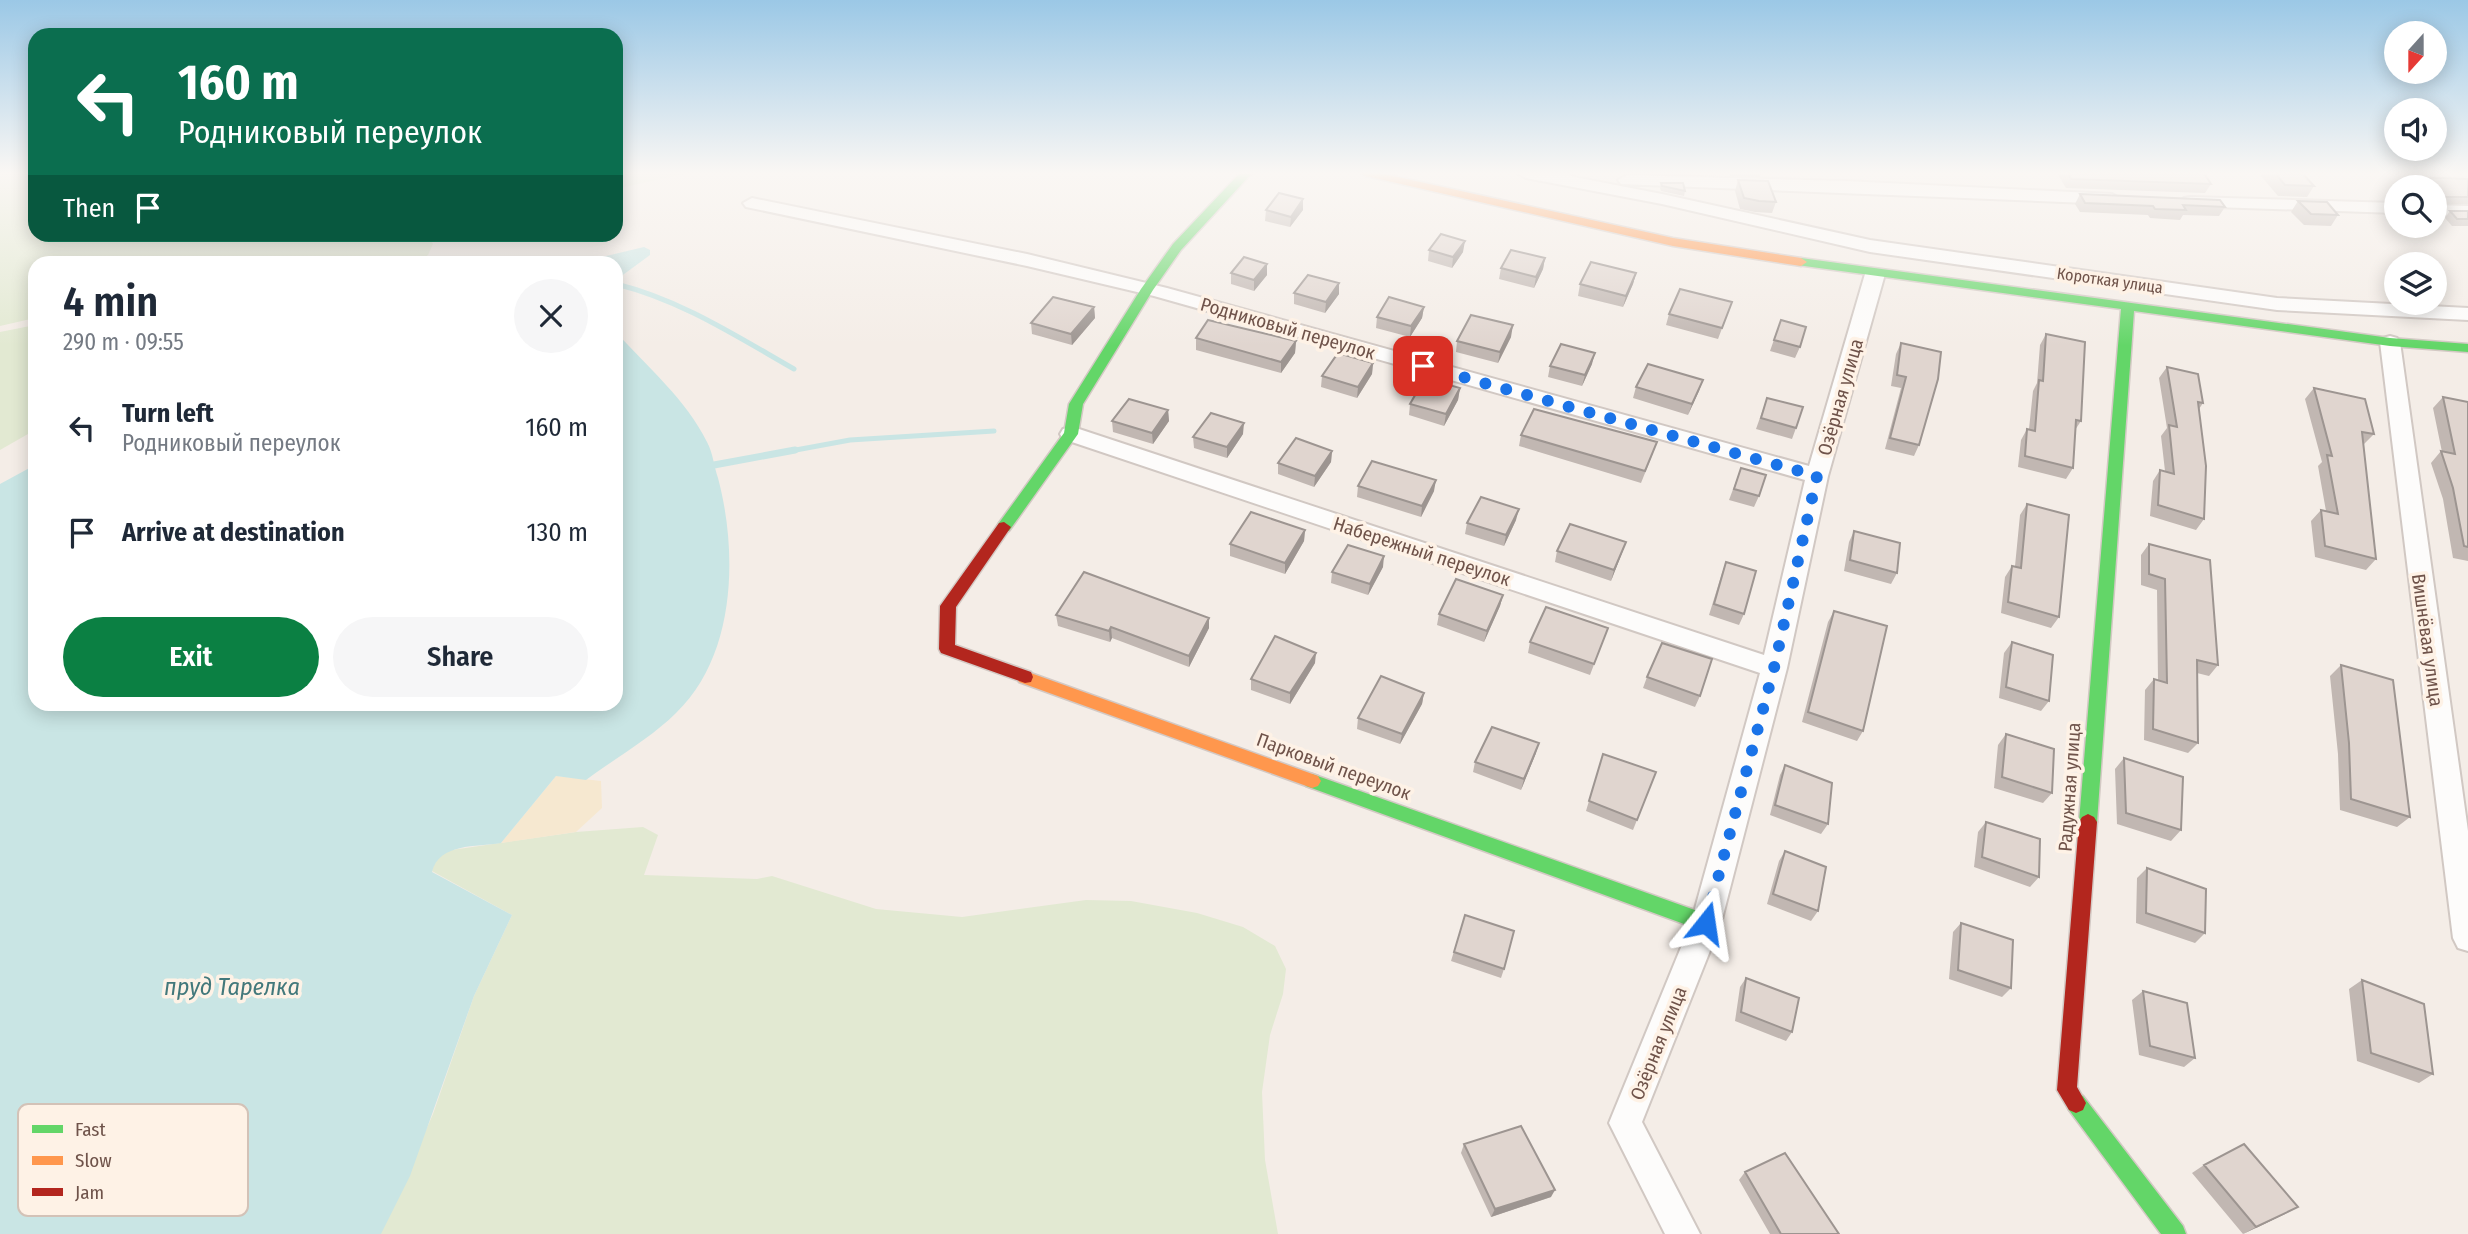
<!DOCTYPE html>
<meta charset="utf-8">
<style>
:root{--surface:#fff;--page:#f6f6f7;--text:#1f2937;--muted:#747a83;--accent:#0b8043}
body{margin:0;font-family:"Fira Sans Condensed",sans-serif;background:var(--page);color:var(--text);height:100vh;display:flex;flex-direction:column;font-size:26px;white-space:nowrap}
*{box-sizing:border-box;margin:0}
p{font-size:23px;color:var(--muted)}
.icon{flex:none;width:38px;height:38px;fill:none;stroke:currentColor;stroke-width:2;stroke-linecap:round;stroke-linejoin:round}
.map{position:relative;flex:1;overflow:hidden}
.panel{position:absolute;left:28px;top:256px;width:595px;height:455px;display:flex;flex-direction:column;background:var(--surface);border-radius:21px;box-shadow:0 4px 18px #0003}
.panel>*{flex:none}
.top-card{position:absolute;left:28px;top:28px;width:595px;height:214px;border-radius:21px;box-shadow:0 4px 18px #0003;background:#0b6e4f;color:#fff;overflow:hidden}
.needle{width:46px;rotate:201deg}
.fabs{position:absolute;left:2384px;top:21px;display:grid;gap:14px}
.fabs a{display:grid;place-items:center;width:63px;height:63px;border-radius:50%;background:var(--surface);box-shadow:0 4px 18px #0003;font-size:35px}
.pin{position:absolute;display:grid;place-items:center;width:60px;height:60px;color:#fff;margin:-30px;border-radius:14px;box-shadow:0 4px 10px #0006}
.me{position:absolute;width:77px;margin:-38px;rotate:15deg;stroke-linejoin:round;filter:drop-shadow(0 0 5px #0008)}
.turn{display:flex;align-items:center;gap:24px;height:147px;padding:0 35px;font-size:32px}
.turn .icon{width:91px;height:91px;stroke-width:2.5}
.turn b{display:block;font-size:49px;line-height:60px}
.then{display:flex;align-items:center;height:66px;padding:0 35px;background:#0003;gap:14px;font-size:26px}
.round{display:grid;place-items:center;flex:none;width:74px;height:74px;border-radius:37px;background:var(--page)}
.headline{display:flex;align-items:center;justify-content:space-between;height:119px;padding:0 35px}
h1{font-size:42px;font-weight:600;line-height:52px}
.button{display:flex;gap:14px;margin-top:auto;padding:14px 35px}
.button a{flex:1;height:80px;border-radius:42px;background:var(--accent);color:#fff;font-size:28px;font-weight:600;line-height:80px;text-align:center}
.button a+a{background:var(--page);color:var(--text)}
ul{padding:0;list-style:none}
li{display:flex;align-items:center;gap:21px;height:105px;padding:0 35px}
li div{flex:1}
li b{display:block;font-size:26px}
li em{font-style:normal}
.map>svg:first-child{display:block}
</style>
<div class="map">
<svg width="2468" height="1234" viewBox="0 0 2468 1234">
<rect width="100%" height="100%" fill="#f4ede7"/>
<path fill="#e2e9d2" d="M0,173H35V234H423L429,237L433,244L428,255L418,262H35V318L0,326Z
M616,173H688L616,189Z
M35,325V430L0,450V332Z
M643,827L658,835L644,875L757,879L772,876L876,909L962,917L1086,900L1131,901L1197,913L1243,927L1275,946L1286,969L1283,994L1270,1035L1262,1092L1265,1160L1278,1234H380L433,1114L474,996L512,915L432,871L435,860L445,851L576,832Z"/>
<path fill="#f6e8d0" d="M556,776L601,781L602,808L576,832L501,843Z"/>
<path fill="#c9e5e4" d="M644,247L650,250V255L616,280V262H581Z
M616,332C648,368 686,399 707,442C713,453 714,467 718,478C738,553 736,656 676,713C651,738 614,759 586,780L556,776L501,843C476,847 439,843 432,872L512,915L474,996L410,1176L381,1234H0V484L35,465V704H616Z"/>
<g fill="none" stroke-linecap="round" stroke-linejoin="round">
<path stroke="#c9e5e4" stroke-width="5" d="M616,284C681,300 736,336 794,369
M785,452L850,440L994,431"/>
<path stroke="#c9e5e4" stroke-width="7" d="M714,465L795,450"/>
<defs>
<path id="street" d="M1517,173H1566L1574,177L1662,194L1870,240L2277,298L2468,308V320L2277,310L1870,252L1662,204L1526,178Z
M1627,175L1846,181L2112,194L2121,199L2112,204L1621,184L1618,180Z
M2190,197L2396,203V213L2184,206L2181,202L2184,198Z
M752,198L1027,254L1167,288L1809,466L1865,274L1868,270H1882L1885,274L1828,476L1787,668L1721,923L1642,1122L1700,1234H1665L1609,1123L1691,923L1760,673L1063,439L1060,434L1063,429L1071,427L1079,429L1764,655L1805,480L1154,296L1027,266L746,207L743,203Z
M2434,205L2468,206V216L2434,215Z
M2390,336L2397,338L2400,342L2468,831V951L2458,948L2453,938L2380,342L2383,338Z"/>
<path id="fast" d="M1240,173H1252L1181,250L1153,290L1083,404L1078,434L1009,531H999L997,527L999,523L1064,433L1069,404L1141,289L1173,244Z
M1801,258L2390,338L2468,344V352L2390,346L2134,311L2097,822L2094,827L2088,830L2082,827L2079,822L2121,309L1797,265L1795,262Z
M1312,774L1706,914L1713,917L1715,923L1713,929L1706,932L1306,786L1303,781L1306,776Z
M2076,1093L2083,1096L2183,1226L2186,1234H2161L2069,1110L2066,1103L2069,1096Z"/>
<path id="slow" d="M1361,173H1380L1673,238L1801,258L1807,262L1801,266L1673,246L1366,176Z
M1025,671L1318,776L1321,781L1318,786L1312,788L1019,682L1017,677L1019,672Z"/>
<path id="jam" d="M1004,522L1011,527L956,607L955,645L1031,672L1033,677L1031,682L1025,683L941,653L939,649L940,606L999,523Z
M2088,814L2094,817L2097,822L2077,1087L2086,1103L2083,1110L2076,1113L2069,1110L2057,1090L2079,822L2082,817Z"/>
</defs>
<use href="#street" stroke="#d1c8c3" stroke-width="4"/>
<use href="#fast" stroke="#d3c9c4" stroke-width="3"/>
<use href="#slow" stroke="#d3c9c4" stroke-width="3"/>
<use href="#jam" stroke="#d3c9c4" stroke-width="3"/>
<use href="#street" fill="#fdfcfb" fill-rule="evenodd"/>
<use href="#fast" fill="#63d668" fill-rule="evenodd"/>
<use href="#slow" fill="#ff974d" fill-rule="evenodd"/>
<use href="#jam" fill="#b3261e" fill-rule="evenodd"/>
</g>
<path fill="#c1b7b2" d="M1729,173H1761L1760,177L1730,176Z
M2057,173H2204L2211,184L2205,193L2066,188Z
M2263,173H2302L2314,186L2307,197L2278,196L2261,176Z
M2419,178L2468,179V204H2434V187H2416L2414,185Z
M1738,180L1776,202L1772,213L1755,212L1740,209L1735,191Z
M1661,183L1685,191L1684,196L1661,191L1660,188Z
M2080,194L2225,207L2219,216L2183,215L2180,220L2150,218L2148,215L2080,212L2075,204Z
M1303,199V210L1290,227L1265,221L1266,210Z
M2298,201L2338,215L2331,226L2304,225L2291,212Z
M2450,211H2468V226H2452L2445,218Z
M1429,250L1463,252L1452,268L1428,261Z
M1545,258L1543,269L1534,288L1499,279L1501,268Z
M1267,264V275L1254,291L1231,284V273Z
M1636,273L1633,284L1623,307L1578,296L1580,284Z
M1339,283V294L1325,313L1294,304V293Z
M1732,302L1718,339L1666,325L1669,314Z
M1094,307L1095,318L1072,345L1032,334L1031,323Z
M1424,307L1422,318L1410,337L1376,328L1377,317Z
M1781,320L1800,347L1795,358L1770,351Z
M2046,334L2081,421L2075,430L2073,468L2066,479L2018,467L2021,440L2027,429H2029L2033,391L2037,383L2040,345Z
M1511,337L1498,363L1456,352L1457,341Z
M1196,338L1296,341L1295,353L1281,373L1196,350Z
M1901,343L1919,445L1914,456L1885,449L1901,388L1891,386L1896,354Z
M1373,363L1372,374L1357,398L1321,387L1322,376Z
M1592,364L1582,386L1548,377L1550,366Z
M2167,367L2203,403L2199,409L2204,519L2196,530L2150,516L2153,481L2160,470L2165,471L2161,436L2167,428L2159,378Z
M1703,380L1688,415L1633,398L1636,387Z
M1460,388L1458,400L1444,426L1409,415L1410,404Z
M2314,388L2374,434L2363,445L2376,559L2366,570L2315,557L2311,521L2321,510L2326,511L2318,466L2322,462L2305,399Z
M2443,397L2468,402V561L2453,558L2443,499L2431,463L2441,451L2442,452L2433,408Z
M1767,398L1796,428L1792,439L1756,429Z
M1168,410L1169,421L1153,444L1113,432L1112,421Z
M1243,434L1227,458L1194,448L1193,437Z
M1521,435L1653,453L1641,483L1519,446Z
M1332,451L1331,462L1314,487L1278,474V463Z
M1741,468L1759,496L1754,507L1729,500Z
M1358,486L1434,491L1421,517L1357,497Z
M2027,504L2059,617L2051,628L2001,613L2005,577L2012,566H2015L2020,515Z
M1516,520L1504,546L1465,534L1467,523Z
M1305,530L1304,541L1285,574L1230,556V544Z
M1854,531L1897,573L1891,584L1844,571L1849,542Z
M1626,542L1611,581L1555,562L1557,551Z
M2149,544L2218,665L2209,676L2197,673L2198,743L2188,753L2144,740L2145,690L2154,679L2158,681L2157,590L2141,585V555Z
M1726,562L1744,614L1739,625L1709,615L1722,573Z
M1383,567L1368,595L1331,583L1332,572Z
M1503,595L1500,606L1484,642L1437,625L1439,614Z
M1834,611L1863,731L1857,741L1802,722L1828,622Z
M1056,615L1209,628L1189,667L1112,638L1110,642L1058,626Z
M1608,628L1590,675L1528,653L1530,642Z
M2012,642L2049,701L2041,711L1999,698L2004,653Z
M1315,663L1290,704L1251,690V679Z
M2341,665L2410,817L2397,827L2340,810L2338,754L2330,676Z
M1647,677L1700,696L1695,707L1643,688Z
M1424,693L1422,704L1400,744L1357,729L1358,718Z
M2006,734L2052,793L2043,803L1994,788L1998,745Z
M1536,753L1521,790L1473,772L1475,762Z
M1603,754L1656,772L1633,830L1586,811Z
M2124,758L2181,830L2171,841L2117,824L2115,769Z
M1785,765L1828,824L1821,834L1770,815L1780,775Z
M1986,822L2039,877L2030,887L1974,867L1978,832Z
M1785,851L1818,911L1811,921L1767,904L1779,861Z
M2147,868L2205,933L2195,943L2136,923L2137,878Z
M1465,915L1504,969L1501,978L1451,961Z
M1961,923L2011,988L2002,997L1949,979L1953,932Z
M1746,978L1792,1032L1786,1041L1735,1021L1740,987Z
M2362,980L2433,1074L2419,1083L2357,1061L2349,989Z
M2143,991L2195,1058L2184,1067L2139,1055L2132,1000Z
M1464,1144L1551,1197L1491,1217L1461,1153Z
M2204,1165L2285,1214L2243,1234L2192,1173Z
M1745,1172L1839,1234H1770L1739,1180Z"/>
<path fill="#9d9591" d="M1303,199V210L1290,227L1291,217Z
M1465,241L1463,252L1452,268L1453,257Z
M1545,258L1543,269L1534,288L1536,277Z
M1267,264V275L1254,291V280Z
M1636,273L1633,284L1623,307L1626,296Z
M1339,283V294L1325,313L1326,302Z
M1094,307L1095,318L1072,345L1071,334Z
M1424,307L1422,318L1410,337L1411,326Z
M1513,325L1511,337L1498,363L1500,352Z
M1296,341L1295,353L1281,373V362Z
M1595,353L1592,364L1582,386L1585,375Z
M1373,363L1372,374L1357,398L1358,387Z
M1703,380L1699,391L1688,415L1692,404Z
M1460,388L1458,400L1444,426L1446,414Z
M1168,410L1169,421L1153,444L1152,433Z
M1244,423L1243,434L1227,458V447Z
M1332,451L1331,462L1314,487L1315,476Z
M1436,480L1434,491L1421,517L1422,506Z
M1519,509L1516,520L1504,546L1506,535Z
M1305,530L1304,541L1285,574V563Z
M1626,542L1622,553L1611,581L1614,570Z
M1384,556L1383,567L1368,595L1370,584Z
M1503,595L1500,606L1484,642L1487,631Z
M1209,618V628L1189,667V656Z
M1111,627L1112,638L1110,642L1109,631Z
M1316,653L1315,663L1290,704V693Z
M1424,693L1422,704L1400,744L1402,734Z
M1539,743L1536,753L1521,790L1524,779Z
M1555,1190L1551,1197L1491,1217L1495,1209Z
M2298,1207L2285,1214L2243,1234L2256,1227Z"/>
<path fill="#e0d5cf" stroke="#9d9591" stroke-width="2" d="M2068,173H2204L2211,184L2071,179Z
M2275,173H2302L2314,186L2285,185Z
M2419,178H2443L2468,179V197H2437L2434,194V187H2428Z
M1738,180L1768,181L1776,202L1759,201L1744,198Z
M1661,183H1683L1685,191L1662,186Z
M1279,193L1303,199L1291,217L1266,210Z
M2080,194L2220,200L2225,207L2183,205L2186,210L2155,209L2153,206L2085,203Z
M2298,201L2327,202L2338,215L2311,214Z
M2450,211H2468V219H2457Z
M1441,234L1465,241L1453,257L1429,250Z
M1511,250L1545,258L1536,277L1501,268Z
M1244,257L1267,264L1254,280L1231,273Z
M1591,262L1636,273L1626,296L1580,284Z
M1308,275L1339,283L1326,302L1294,293Z
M1680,289L1732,302L1722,328L1669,314Z
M1053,297L1094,307L1071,334L1031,323Z
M1389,297L1424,307L1411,326L1377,317Z
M1471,315L1513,325L1500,352L1457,341Z
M1208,320L1296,341L1281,362L1196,338Z
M1781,320L1806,327L1800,347L1774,340Z
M2046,334L2085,342L2081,421L2076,420L2073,468L2025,456L2027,429L2035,431L2039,380L2043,381Z
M1901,343L1941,352L1938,379L1919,445L1890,438L1906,377L1897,375Z
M1561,344L1595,353L1585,375L1550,366Z
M1338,353L1373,363L1358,387L1322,376Z
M1648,364L1703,380L1692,404L1636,387Z
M2167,367L2198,374L2203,403L2198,402L2206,466L2204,519L2158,505L2160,470L2174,474L2169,425L2177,427Z
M1425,378L1460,388L1446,414L1410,404Z
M2314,388L2365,399L2374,434L2362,432L2376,559L2325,546L2321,510L2338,514L2327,455L2332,456Z
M2443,397L2468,402V547L2464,546L2453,488L2441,451L2455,454Z
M1767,398L1803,407L1796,428L1761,418Z
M1129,399L1168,410L1152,433L1112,421Z
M1534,409L1657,442L1645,471L1521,435Z
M1211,413L1244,423L1227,447L1193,437Z
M1296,438L1332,451L1315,476L1278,463Z
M1372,461L1436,480L1422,506L1358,486Z
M1741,468L1766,475L1759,496L1734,489Z
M1481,497L1519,509L1506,535L1467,523Z
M2027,504L2069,515L2059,617L2008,602L2012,566L2021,568Z
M1251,512L1305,530L1285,563L1230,544Z
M1570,524L1626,542L1614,570L1557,551Z
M1854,531L1900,543L1897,573L1850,560Z
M2149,544L2210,560L2218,665L2197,660L2198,743L2153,729L2154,679L2167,683L2165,579L2149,574Z
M1348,545L1384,556L1370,584L1332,572Z
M1726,562L1756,571L1744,614L1714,604Z
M1084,572L1209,618L1189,656L1111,627L1109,631L1056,615Z
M1456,579L1503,595L1487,631L1439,614Z
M1546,607L1608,628L1594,664L1530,642Z
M1834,611L1887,626L1863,731L1808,712Z
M1275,636L1316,653L1290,693L1251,679Z
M2012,642L2053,655L2049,701L2006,687Z
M1662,643L1712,659L1700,696L1647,677Z
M2341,665L2393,680L2410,817L2351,799L2349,743Z
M1381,676L1424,693L1402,734L1358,718Z
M1492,727L1539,743L1524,779L1475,762Z
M2006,734L2054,749L2052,793L2002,777Z
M1603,754L1656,772L1637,820L1589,801Z
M2124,758L2183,777L2181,830L2126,813Z
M1785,765L1832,783L1828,824L1775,805Z
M1986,822L2040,839L2039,877L1982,857Z
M1785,851L1826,867L1818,911L1773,894Z
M2147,868L2206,889L2205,933L2146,913Z
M1465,915L1514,931L1504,969L1454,952Z
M1961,923L2013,940L2011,988L1958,970Z
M1746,978L1799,998L1792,1032L1741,1012Z
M2362,980L2424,1004L2433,1074L2371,1053Z
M2143,991L2187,1003L2195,1058L2150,1046Z
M1521,1126L1555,1190L1495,1209L1464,1144Z
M2244,1144L2298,1207L2256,1227L2204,1165Z
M1785,1153L1839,1234H1781L1745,1172Z"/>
<linearGradient id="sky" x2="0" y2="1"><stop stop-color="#9bc8e6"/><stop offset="0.5" stop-color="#faf7f4"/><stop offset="1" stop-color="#faf7f4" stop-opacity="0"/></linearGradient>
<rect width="2468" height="346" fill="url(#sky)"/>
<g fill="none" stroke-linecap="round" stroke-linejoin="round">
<path stroke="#1a73e8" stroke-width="12" stroke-dasharray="0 21.6" d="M1423,366L1817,476L1774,668L1706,923"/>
</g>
<g text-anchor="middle" stroke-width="7" stroke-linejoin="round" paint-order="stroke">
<g font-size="16" fill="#6f534a" stroke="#fef2e6">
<text transform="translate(2110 280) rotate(8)" y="6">Короткая улица</text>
</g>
<g font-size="19" fill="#6f534a" stroke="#fef2e6">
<text transform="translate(1288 328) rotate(16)" y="7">Родниковый переулок</text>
<text transform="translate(1840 397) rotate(-74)" y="7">Озёрная улица</text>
<text transform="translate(1422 551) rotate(18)" y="7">Набережный переулок</text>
<text transform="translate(2428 640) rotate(82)" y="7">Вишнёвая улица</text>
<text transform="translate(1334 766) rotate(20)" y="7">Парковый переулок</text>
<text transform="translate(2069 787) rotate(-86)" y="7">Радужная улица</text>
<text transform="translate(1658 1043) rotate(-68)" y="7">Озёрная улица</text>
</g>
<g font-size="24" font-style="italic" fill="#42787b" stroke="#fef2e6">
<text x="232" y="995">пруд Тарелка</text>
</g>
</g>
<rect x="18" y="1104" width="230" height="112" rx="10" fill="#fef2e6" stroke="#d3c2b7" stroke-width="2"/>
<rect x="32" y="1125" width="31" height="8" fill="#63d668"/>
<rect x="32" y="1156" width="31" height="9" fill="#ff974d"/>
<rect x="32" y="1188" width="31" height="8" fill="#b3261e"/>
<g font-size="19" fill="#6f534a">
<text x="75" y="1136">Fast</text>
<text x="75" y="1167">Slow</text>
<text x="75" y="1199">Jam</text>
</g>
</svg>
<div class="fabs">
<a><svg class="needle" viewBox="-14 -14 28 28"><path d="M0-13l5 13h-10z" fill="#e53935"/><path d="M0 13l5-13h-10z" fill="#747a83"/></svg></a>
<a><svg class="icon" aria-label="sound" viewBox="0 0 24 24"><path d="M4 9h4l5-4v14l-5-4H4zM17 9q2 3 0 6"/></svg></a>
<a><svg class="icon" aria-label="search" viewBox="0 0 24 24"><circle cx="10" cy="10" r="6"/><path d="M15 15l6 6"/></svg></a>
<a><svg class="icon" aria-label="layers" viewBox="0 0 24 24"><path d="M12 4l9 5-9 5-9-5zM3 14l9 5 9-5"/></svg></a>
</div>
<div class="pin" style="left:1423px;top:366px;background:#d93025"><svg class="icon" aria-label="arrive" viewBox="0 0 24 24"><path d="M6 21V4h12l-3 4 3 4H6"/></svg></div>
<svg class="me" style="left:1706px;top:923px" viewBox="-20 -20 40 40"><path d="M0-17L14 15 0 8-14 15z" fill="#1a73e8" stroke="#fff" stroke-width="4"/></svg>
<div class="top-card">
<div class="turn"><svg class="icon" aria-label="left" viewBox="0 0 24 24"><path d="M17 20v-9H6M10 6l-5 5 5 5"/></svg><div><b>160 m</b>Родниковый переулок</div></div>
<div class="then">Then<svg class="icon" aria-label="arrive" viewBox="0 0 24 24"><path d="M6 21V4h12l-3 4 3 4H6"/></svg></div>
</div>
<section class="panel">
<div class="headline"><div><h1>4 min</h1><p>290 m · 09:55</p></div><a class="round"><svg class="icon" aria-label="close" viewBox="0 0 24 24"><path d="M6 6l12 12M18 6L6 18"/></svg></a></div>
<ul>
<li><svg class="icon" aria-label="left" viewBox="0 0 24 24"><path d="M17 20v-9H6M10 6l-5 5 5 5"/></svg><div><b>Turn left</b><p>Родниковый переулок</p></div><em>160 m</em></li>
<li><svg class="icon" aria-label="arrive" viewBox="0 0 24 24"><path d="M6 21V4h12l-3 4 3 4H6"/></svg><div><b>Arrive at destination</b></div><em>130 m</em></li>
</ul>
<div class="button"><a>Exit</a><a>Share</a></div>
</section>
</div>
